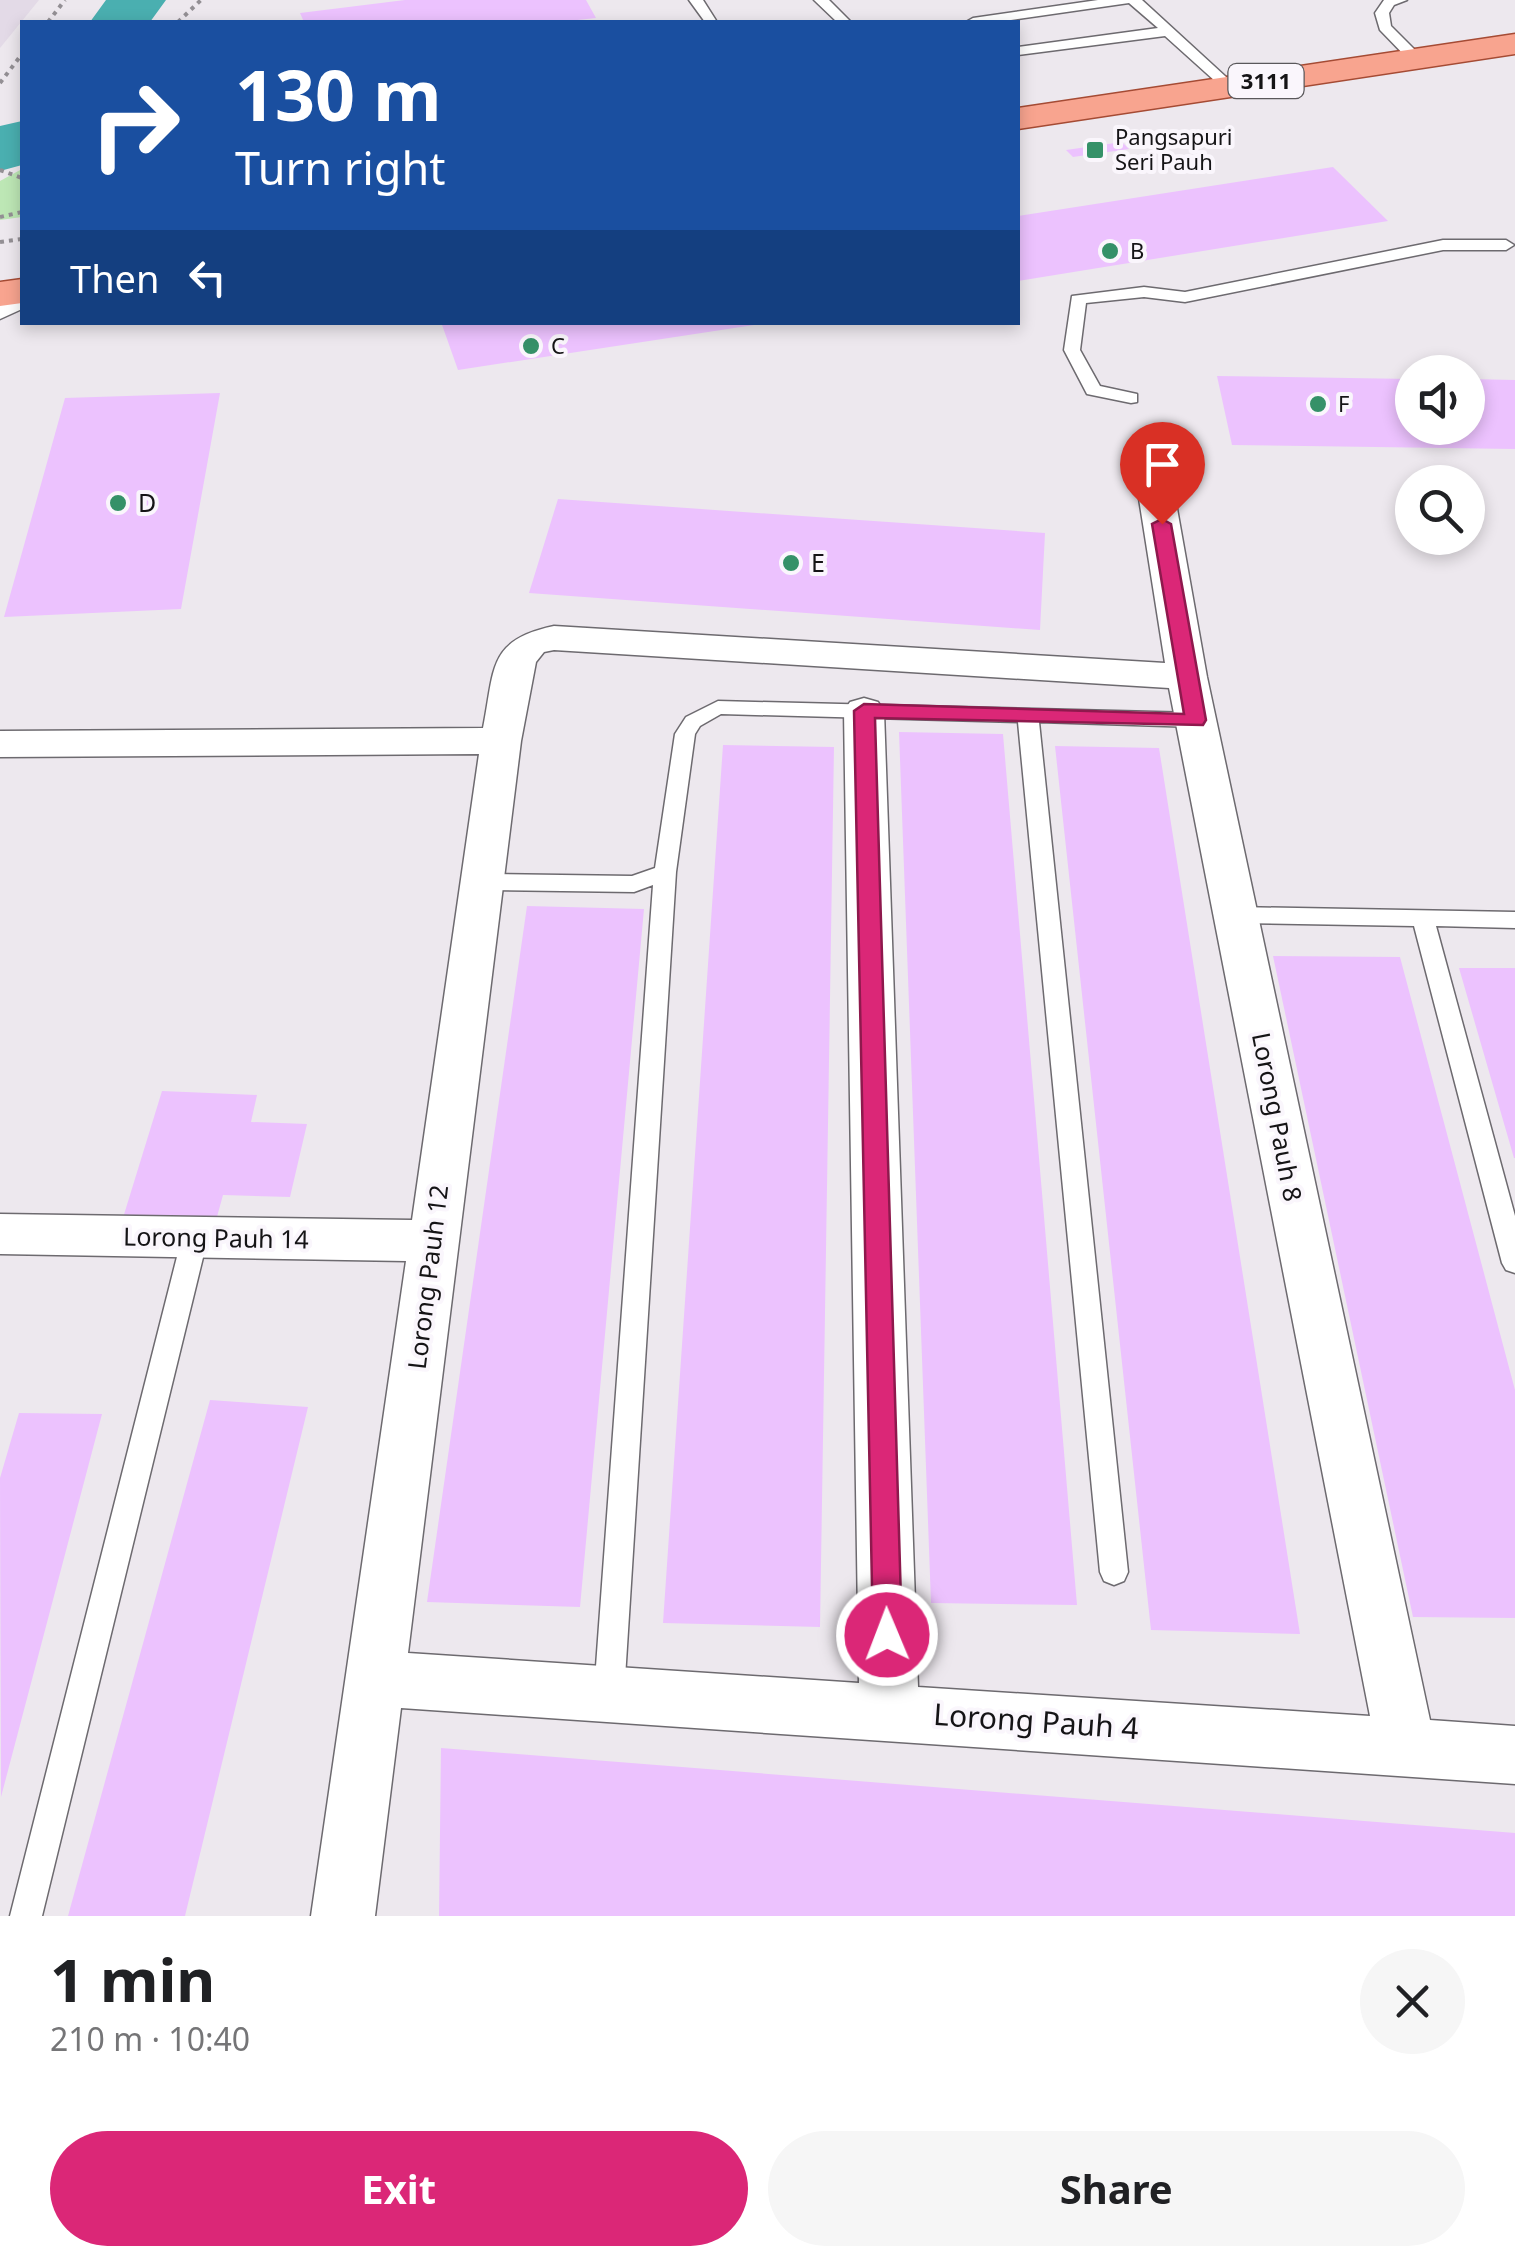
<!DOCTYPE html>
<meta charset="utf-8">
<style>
:root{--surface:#fff;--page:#f6f6f6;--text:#202124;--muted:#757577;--accent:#db2777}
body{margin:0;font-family:"Noto Sans",sans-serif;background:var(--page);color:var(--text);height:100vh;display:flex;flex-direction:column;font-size:38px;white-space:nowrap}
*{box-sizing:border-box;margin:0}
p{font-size:32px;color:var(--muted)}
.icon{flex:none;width:55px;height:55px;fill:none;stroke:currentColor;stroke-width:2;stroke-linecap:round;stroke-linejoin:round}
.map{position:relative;height:1916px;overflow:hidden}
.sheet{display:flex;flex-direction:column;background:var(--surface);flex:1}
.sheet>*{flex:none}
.guide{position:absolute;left:20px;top:20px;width:1000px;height:305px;border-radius:0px;box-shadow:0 5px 15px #0003;background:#1a4fa0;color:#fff;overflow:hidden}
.tools{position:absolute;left:1395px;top:355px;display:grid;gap:20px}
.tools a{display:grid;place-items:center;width:90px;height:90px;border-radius:50%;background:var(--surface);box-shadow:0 5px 15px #0003;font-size:50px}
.pin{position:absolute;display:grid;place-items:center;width:85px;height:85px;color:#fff;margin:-102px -42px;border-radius:50% 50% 50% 0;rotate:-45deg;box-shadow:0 0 10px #0007}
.pin .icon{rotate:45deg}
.me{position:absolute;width:110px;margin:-55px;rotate:359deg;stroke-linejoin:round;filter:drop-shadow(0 0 8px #0008)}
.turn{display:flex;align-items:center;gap:35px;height:210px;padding:0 50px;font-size:45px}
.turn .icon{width:130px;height:130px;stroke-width:2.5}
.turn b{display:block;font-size:70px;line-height:85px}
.then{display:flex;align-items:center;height:95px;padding:0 50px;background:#0003;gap:20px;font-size:38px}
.round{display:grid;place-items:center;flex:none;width:105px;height:105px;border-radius:52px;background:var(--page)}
.head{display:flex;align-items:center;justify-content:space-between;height:170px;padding:0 50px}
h1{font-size:60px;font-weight:700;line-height:75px}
.action{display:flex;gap:20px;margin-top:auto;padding:20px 50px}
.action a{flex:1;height:115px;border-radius:60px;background:var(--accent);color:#fff;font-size:40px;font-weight:700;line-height:115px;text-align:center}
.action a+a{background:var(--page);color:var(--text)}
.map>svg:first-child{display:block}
</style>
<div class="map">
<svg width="1515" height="1916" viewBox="0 0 1515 1916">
<rect width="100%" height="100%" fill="#ede8ee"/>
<path fill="#e3dae7" d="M0,0H39L0,48Z"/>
<path fill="#bde7b5" d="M22,169V217L0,220V181Z"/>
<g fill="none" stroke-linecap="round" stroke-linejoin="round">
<path fill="#4aafb0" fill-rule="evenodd" d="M106,0H166L150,22H90Z
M22,121V165L0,171V126Z"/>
</g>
<path fill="#ecc2fe" d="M405,0H586L596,18L559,22H304L300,13Z
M1122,142L1129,149L1073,157L1066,150Z
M1333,167L1388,221L1018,281V216Z
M441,322H754V325L458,370Z
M1217,376L1412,379V428H1468V379L1515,380V449L1232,445Z
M220,393L181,609L4,617L65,398Z
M558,499L1045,533L1040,630L529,593Z
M899,732L1003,734L1077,1605L931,1603Z
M723,745L834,747L820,1627L663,1623Z
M1055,746L1159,748L1300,1634L1151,1630Z
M527,906L644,909L580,1607L427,1602Z
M1273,956L1400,957L1515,1390V1618L1413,1617Z
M1459,968H1515V1158H1514Z
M162,1091L257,1095L251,1122L307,1124L290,1197L223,1195L215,1224L122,1221Z
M210,1400L308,1407L185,1916H68Z
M19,1413L102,1414L1,1797L0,1478Z
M441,1748L1515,1833V1916H439Z"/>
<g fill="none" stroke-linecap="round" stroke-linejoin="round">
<defs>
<path id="service" d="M689,0H703L717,22H705Z
M814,0H829L851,22H837Z
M1098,0H1142L1237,87L1225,90L1165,36L1018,55V47L1158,28L1129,3L997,22H966L973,18Z
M1384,0H1407L1394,5L1389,13L1391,26L1420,55V61H1410L1380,30L1375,13Z
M1443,240H1506L1514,245L1506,250H1443L1185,302L1144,297L1086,303L1080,350L1100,386L1137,394V402L1131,403L1087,394L1064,350L1072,296L1144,287L1185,292Z
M718,701L1196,713L1206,720L1196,727L1039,722L1128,1572L1124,1581L1114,1585L1104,1581L1100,1572L1018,722L721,714L700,726L695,734L676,872L624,1694L619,1704L609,1708L599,1704L594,1694L653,885L634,892L483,890L472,882L483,874L632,876L655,868L675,734L686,717Z
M1236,907L1515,912V928L1436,926L1515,1216V1273L1506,1270L1502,1263L1414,926L1236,923L1225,915Z
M195,1227L204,1230L208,1237L42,1916H10L182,1237L186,1230Z"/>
<path id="minor" d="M22,286V309L0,319V295Z
M1155,475L1168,478L1173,486L1207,677L1430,1720L1515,1726V1784L401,1708L375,1916H311L406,1261L0,1254V1214L412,1220L479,754L0,757V731L483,728C495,669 487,640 554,626L1165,663L1137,486L1142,478ZM554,650L1169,688L1370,1716L918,1687L884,711L878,702L864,698L850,702L844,711L859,1683L408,1653L521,741L536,662L544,652Z"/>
<path id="primary" d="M1515,34V54L1018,129V108Z
M22,279V303L0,306V282Z"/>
</defs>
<use href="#service" stroke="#6d6a6f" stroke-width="3"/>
<use href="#minor" stroke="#6d6a6f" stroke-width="3"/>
<use href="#primary" stroke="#a54b34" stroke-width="3"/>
<path stroke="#938f94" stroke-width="4" stroke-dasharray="4 5" stroke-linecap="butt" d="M48,22L65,0
M178,22L201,0
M0,83L22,54
M0,170L22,178
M0,217L22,212
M0,242L22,239"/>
<use href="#service" fill="#fff" fill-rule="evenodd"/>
<use href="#minor" fill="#fff" fill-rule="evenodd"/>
<use href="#primary" fill="#f8a48f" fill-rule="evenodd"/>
</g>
<path fill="#db2777" stroke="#8e194d" stroke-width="2.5" d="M1162,519L1171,524L1206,720L1203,725L875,718L902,1635L898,1645L887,1649L877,1645L873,1635L854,711L864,704L1184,714L1152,524Z"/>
<g fill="#359168" stroke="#faf6fc" stroke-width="4">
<rect x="1085" y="140" width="20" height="20" rx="5"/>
<circle cx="1110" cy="251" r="10"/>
<circle cx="531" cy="346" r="10"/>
<circle cx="1318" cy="404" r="10"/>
<circle cx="118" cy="503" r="10"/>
<circle cx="791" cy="563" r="10"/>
</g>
<g text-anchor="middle" stroke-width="8" stroke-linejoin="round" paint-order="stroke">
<rect fill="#faf6fc" stroke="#5a585b" stroke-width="2.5" x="1228.5" y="64" width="75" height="34" rx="8"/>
<g font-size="22" font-weight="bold" fill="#151416">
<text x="1266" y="89">3111</text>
</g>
<g font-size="22" fill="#151416" stroke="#faf6fc" text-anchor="start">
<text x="1115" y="145">Pangsapuri<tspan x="1115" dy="25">Seri Pauh</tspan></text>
<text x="1130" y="259">B</text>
<text x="551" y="354">C</text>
<text x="1338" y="412">F</text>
</g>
<g font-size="25" fill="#151416" stroke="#faf6fc" text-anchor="start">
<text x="138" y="512">D</text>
<text x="811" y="572">E</text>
</g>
<g font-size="25" fill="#151416" stroke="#faf6fc">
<text transform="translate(1277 1117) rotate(79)" y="9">Lorong Pauh 8</text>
<text transform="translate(216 1238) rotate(1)" y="9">Lorong Pauh 14</text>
<text transform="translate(428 1277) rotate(-83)" y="9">Lorong Pauh 12</text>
</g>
<g font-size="30" fill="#151416" stroke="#faf6fc">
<text transform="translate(1036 1722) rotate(4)" y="10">Lorong Pauh 4</text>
</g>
</g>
</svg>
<div class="tools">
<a><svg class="icon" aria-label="sound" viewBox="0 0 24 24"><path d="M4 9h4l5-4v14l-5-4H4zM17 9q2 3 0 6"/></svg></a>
<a><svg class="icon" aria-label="search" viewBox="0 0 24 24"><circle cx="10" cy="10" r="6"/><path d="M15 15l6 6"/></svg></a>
</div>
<div class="pin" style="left:1162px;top:524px;background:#d93025"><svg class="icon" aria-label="arrive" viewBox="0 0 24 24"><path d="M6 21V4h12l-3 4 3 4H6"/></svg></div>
<svg class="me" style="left:887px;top:1635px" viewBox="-20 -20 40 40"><circle r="17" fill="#db2777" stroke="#fff" stroke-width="3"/><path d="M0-11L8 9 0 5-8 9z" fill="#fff"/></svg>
<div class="guide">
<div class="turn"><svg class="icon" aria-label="right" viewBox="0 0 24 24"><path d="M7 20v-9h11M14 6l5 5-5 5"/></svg><div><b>130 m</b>Turn right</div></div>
<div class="then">Then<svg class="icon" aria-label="left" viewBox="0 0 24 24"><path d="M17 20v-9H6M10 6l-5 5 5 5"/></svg></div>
</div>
</div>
<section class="sheet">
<div class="head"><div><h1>1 min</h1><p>210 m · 10:40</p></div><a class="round"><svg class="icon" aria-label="close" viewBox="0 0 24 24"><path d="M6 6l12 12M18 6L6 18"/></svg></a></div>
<div class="action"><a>Exit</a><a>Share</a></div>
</section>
